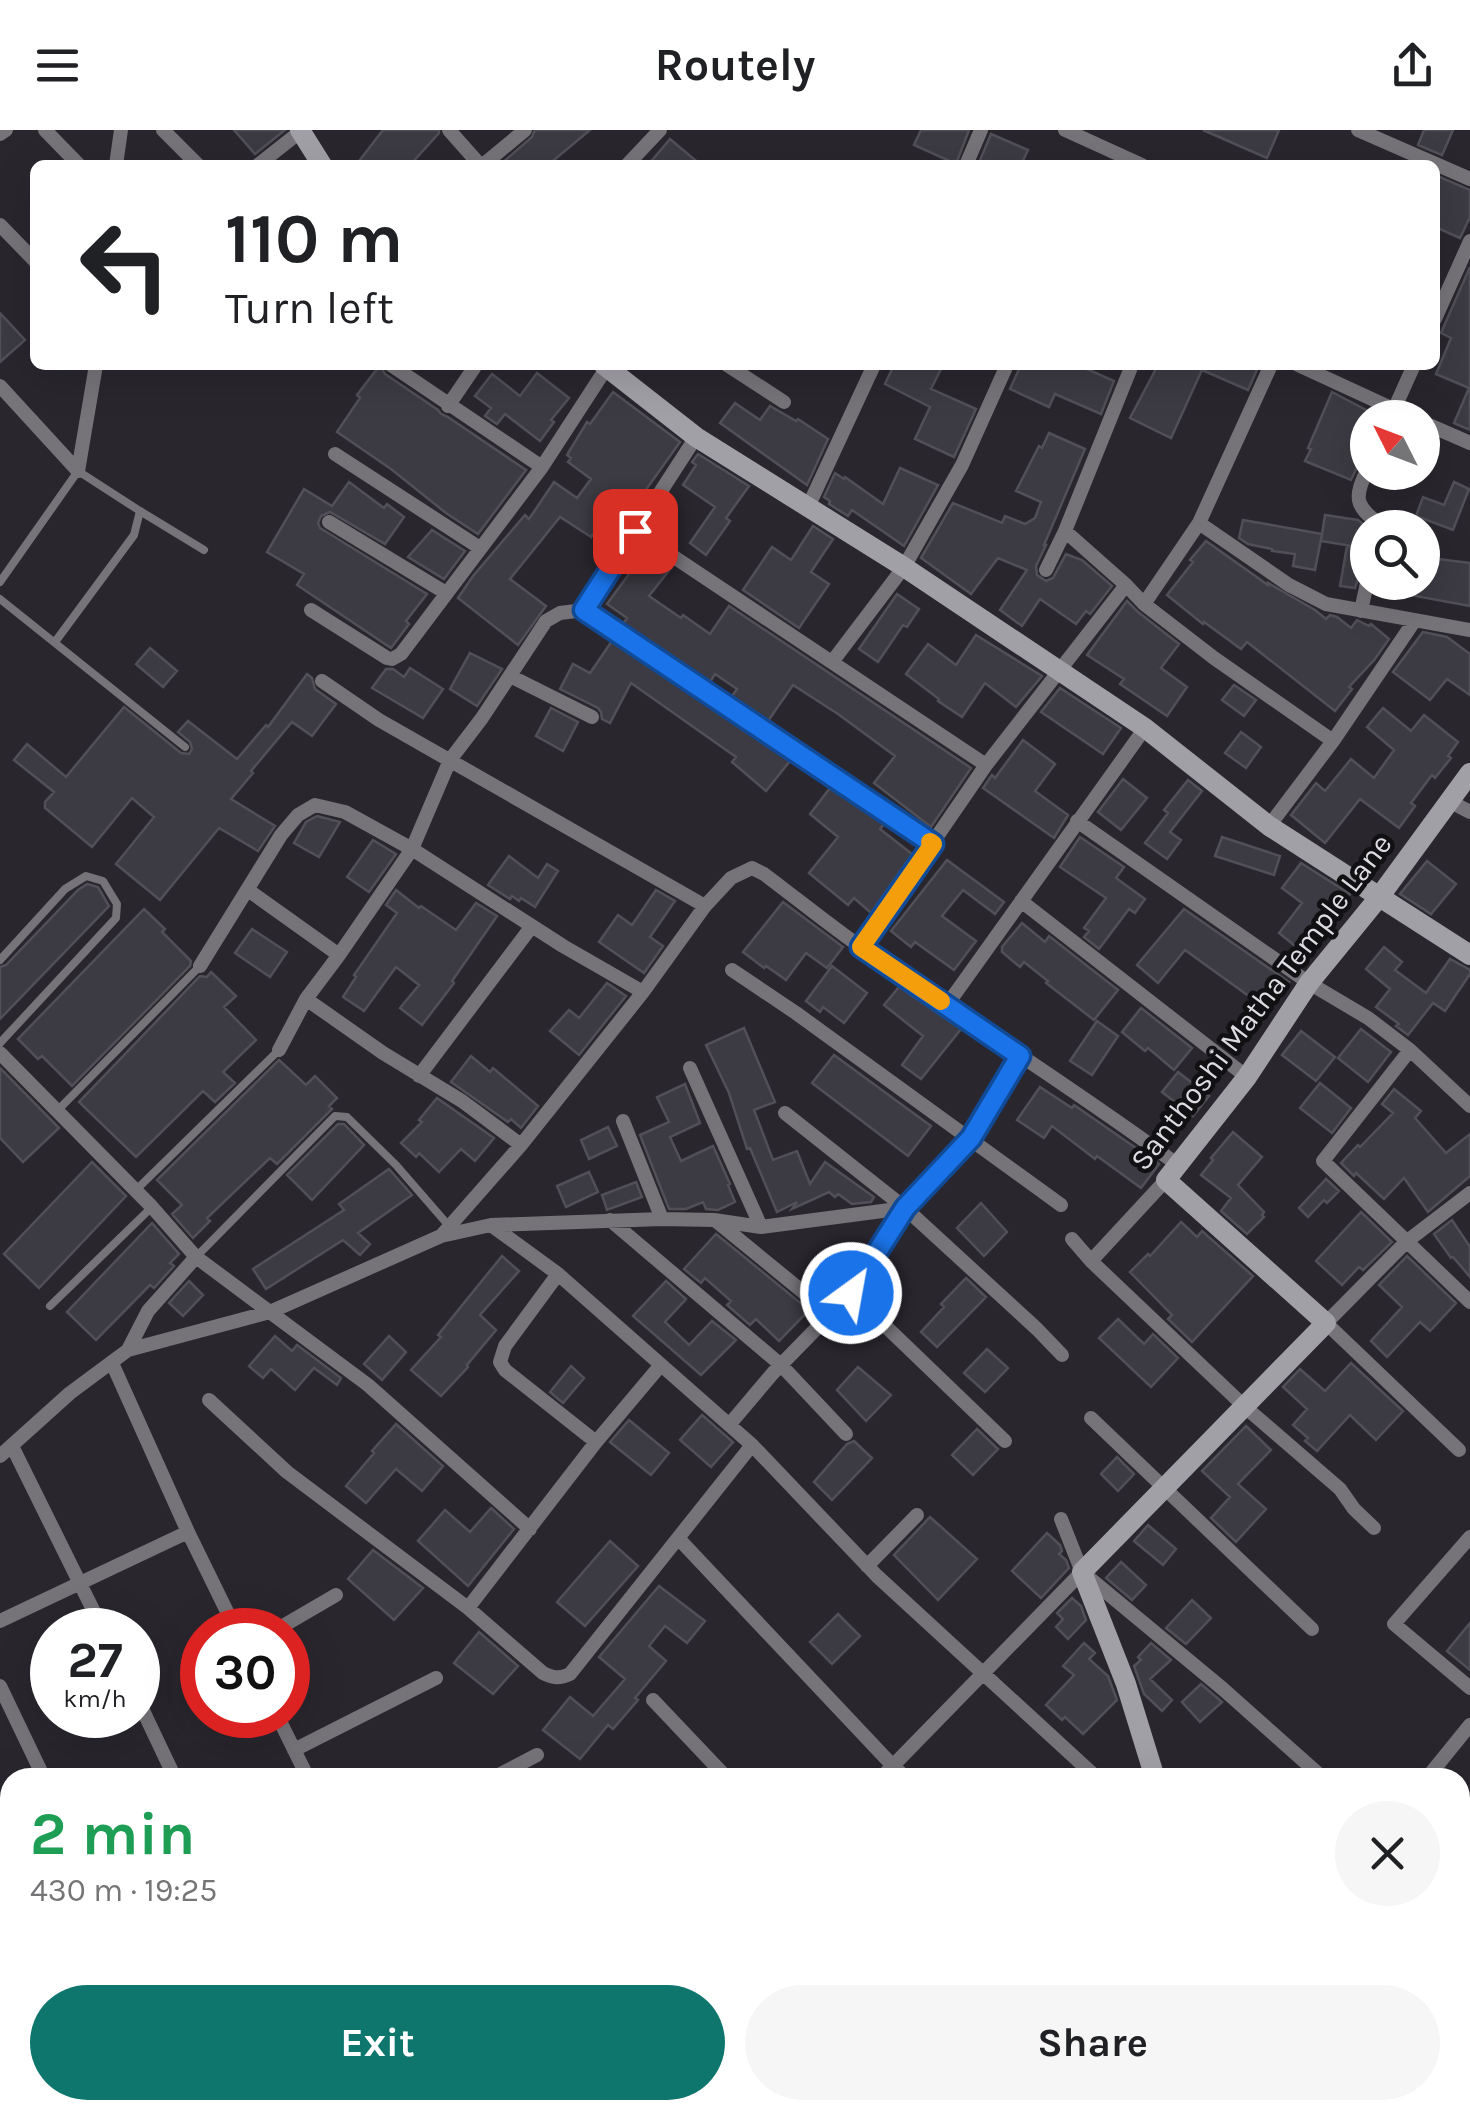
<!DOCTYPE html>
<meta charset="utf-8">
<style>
:root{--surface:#fff;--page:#f6f6f6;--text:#202124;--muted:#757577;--accent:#0f766e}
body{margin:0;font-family:Karla,sans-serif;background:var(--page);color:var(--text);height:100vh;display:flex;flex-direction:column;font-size:38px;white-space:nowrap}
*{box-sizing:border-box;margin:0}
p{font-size:32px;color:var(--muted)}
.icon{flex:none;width:55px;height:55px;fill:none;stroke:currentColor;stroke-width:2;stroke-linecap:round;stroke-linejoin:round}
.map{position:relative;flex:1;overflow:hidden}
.details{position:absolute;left:0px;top:1638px;width:1470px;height:352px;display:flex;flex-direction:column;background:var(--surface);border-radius:30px 30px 0 0;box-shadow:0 10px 40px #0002}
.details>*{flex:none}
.top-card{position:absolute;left:30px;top:30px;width:1410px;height:210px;border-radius:15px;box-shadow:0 10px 40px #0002;background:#fff;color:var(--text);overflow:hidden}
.needle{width:65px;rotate:312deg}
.buttons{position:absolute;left:1350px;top:270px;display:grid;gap:20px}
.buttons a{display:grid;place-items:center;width:90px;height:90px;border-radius:50%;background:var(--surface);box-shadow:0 10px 40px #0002;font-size:50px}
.speed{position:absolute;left:30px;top:1478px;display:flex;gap:20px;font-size:50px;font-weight:700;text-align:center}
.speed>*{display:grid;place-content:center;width:130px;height:130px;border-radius:50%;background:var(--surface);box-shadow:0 10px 40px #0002;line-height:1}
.speed small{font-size:25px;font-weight:400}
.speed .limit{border:15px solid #d22;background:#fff;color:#111}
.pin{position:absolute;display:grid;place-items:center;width:85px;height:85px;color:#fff;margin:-42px;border-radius:20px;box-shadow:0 5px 15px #0006}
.me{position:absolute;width:110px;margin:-55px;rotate:32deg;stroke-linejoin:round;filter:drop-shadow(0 0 8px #0008)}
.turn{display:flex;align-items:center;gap:35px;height:210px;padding:0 30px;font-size:45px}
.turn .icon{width:130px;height:130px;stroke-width:2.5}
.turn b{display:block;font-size:70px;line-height:85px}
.round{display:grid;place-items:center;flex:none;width:105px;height:105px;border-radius:52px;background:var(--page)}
.headline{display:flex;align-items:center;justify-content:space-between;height:170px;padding:0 30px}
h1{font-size:60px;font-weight:700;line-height:75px;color:#1e9e55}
.action{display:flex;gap:20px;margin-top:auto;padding:20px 30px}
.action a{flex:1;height:115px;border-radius:60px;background:var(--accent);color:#fff;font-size:40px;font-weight:700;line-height:115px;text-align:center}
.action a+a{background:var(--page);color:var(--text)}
header{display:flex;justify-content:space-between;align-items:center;height:130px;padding:0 30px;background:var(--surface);font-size:45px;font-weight:700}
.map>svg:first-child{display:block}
</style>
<header><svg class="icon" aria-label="menu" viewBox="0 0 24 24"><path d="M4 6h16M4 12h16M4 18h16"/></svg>Routely<svg class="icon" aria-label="share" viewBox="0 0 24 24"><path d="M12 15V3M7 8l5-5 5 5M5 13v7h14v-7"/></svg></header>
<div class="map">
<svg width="1470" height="1989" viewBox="0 0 1470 1989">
<rect width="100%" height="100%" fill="#29262e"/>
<path fill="#3c3a42" stroke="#514f57" stroke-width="2.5" d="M234,0H285L255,24Z
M383,0H439V3L410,35H356Z
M535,0H590L548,35H503L501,34L532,7Z
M921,0H969L956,34L914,15Z
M1203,0H1279L1267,28Z
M1424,0H1453L1442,25L1418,15Z
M991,4L1028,20L1021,35H978Z
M670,9L701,35H648Z
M1435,45L1470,60V87L1460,108L1435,97Z
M1470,137V300L1454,293L1469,258L1436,244L1451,208L1441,203Z
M0,183L25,210L0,232Z
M380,235L385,244L438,280L441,284L448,287L526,340L478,404L446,383L391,339L337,302L360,268L357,265Z
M894,235H943L931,259L976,279L954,327L915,309L930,277L885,254Z
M1021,235H1078L1114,251L1101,284L1055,264L1049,277L1010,259Z
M1158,235H1259L1248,260L1202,240L1171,308L1130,288Z
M537,243L569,268L551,290L554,292L540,311L505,284L497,294L485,286L491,278L475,266L492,244L520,266Z
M613,262L680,312L645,361L647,363L609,419L592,405L591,407L560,387L510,449L546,476L518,515L458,468L473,446L525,385L529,389L554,352L577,368L591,349L568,332L571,328L567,325L587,292L590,294Z
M1332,262L1368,281V314L1351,350L1305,331L1311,319L1308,318Z
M735,273L760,290L770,276L796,291L798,289L828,309L807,355L720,293Z
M1049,303L1085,319L1044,415H1046L1036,436L1037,445L1046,451L1053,448L1066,424L1082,430L1112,456L1090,484L1086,481L1076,494L1040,469L1022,496L1000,480L1027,440L998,428L971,464L921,428L953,373L1002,393L1005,386L1025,394L1035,388L1041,372L1016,361L1039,316L1042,318Z
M698,324L749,356L726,388L730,391L706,425L690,413L715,377L683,355L696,335L692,332Z
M900,338L938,355L904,416L852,380L848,386L829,374L830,371L824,367L835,343L844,349L845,347L883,374Z
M349,352L384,378L387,374L404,387L385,414L330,382L321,386L318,393L320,398L427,464L406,491L409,494L391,518L297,455L304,444L267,422L304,359L332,376Z
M1454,352L1469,359L1453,400L1416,386L1423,367L1444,375Z
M1325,385L1358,390L1362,393L1358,417L1321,411Z
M1243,390L1322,404L1315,440L1293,436L1295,424L1272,421V419L1248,414L1239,408Z
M813,396L833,409L811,442L829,454L799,498L743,460L772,417L791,430Z
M432,400L465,421L444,449L408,427Z
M1206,411L1268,455V453L1315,480L1326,489L1330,485L1337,487L1351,498L1357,490L1369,496L1371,494L1389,509L1375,529L1349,557L1352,559L1335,581L1247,512L1241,519L1204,492L1203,494L1167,465L1193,432L1190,430Z
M1347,416L1368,420L1366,438L1360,442L1355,458L1340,456Z
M646,421L671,438L649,466L681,488L683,485L710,504L729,476L971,638L931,697L874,653L895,626L838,584L793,555L768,591L732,566L737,559L715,544L710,552L623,494L627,488L607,474Z
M1422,427L1470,433V476L1383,460L1384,452H1422Z
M897,464L919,479L907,497L903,495L878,532L859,519Z
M1127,471L1138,482L1179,514L1161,538L1187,557L1167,586L1120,554L1124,549L1087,525Z
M1423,502L1447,507L1470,524V565L1447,549L1430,570L1393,542Z
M976,505L1042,546L1016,577L985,553L962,587L938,571L939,569L906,544L928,514L956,535Z
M612,511L790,631L766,661L732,632L736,627L631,553L610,593L602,589L601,582L598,578L560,559L573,534L590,543Z
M150,518L177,541L163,557L136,534Z
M470,523L502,539L477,576L450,559Z
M410,538L443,559L423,588L372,558L386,539H393L404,547Z
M307,544L312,548L315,559L336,574L312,606L292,592L251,641L253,643L231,669L275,696L258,721L219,698L160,770L116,734L154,687L132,668L92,717L45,678V672L54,662L14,630L27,614L66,647L124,577L181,623L189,624L192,619L190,612L178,602L188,591L237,629L266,595L268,597Z
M1234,555L1256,570L1244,586L1222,570Z
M1060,558L1121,598L1103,624L1041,582Z
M551,578L578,592L563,621L536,606Z
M1383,578L1411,601L1424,585L1458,612L1448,626L1451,628L1435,648L1432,645L1411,673L1415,676L1399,698L1360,669L1325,713L1291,685L1316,653L1325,661L1351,629L1374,648L1394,620L1367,597Z
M1241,602L1261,617L1246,638L1225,623Z
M1023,610L1055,634L1035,661L1068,685L1054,708L983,658L992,645L995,648Z
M1123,649L1147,668L1121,700L1098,682Z
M1188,650L1202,661L1170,702L1181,710L1167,729L1145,713L1168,683L1164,680Z
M830,658L884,694L880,699L912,724L871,783L854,768L848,775L809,743L838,707L810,684Z
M317,686L340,692L319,727L294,713L306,692Z
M1080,707L1124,737L1116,748L1145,769L1135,783L1129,779L1099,819L1084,807L1089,801L1084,798L1106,768L1060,737Z
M1222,707L1280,726L1274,745L1215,726Z
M373,710L396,724L369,762L347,747Z
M509,726L538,748L547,734L558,741L535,777L521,768L519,771L512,766L510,769L488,755Z
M947,730L1004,772L995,784L963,760L942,786L976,811L954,840L915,812L911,817L891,801Z
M1427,731L1456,754L1431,784L1400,764Z
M1301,733L1350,764L1305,824L1279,803L1302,773L1282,758Z
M87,754L98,757L109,776L0,889V837L6,835L78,760Z
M396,760L419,778L421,776L456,800L476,773L497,786L452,851L454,853L422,895L400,878L419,855L396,837L364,881L343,867L356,847L354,845L397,783L386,775Z
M656,760L675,771L650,807L663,816L644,843L599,812L618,785L632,795Z
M783,772L843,817L827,838L806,823L786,850L766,836L764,838L743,822Z
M144,779L165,799L162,802L191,831L190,836L72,956L42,926L38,929L18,909Z
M1184,779L1289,852L1268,880L1185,820L1158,853L1137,835Z
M1022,793L1045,812L1049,806L1118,860L1094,890L1046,853L1048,851L1024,832L1020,837L1002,822V817Z
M252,799L287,822L270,847L235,823Z
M1384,817L1402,832L1395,840L1426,863L1450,829L1470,840V844L1445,881L1433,873L1408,905L1396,896L1399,894L1376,877L1390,859L1366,839Z
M832,836L867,863L844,893L823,877L820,882L806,871Z
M211,842L236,866L224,877L256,910L223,942L235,953L215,972L203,961L136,1027L79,972L200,846L207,847Z
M607,853L626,866L579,925L550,901L569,880L579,888Z
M899,857L961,899L921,949L902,935L923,906L884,875Z
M1141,878L1192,918L1174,940L1148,918L1145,921L1122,902Z
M1097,891L1118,906L1092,945L1070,931Z
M744,898L775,972L754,980L773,1030L797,1021L810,1054L825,1032L874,1067L871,1072L852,1074L838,1064L835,1067L829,1062L792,1079L797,1072L777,1082L750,1018L747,1019L729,963L706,915Z
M1361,899L1391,922L1368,952L1338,928Z
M1301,901L1335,927L1316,951L1282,925Z
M834,925L931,996L908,1026L812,953Z
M471,926L490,942L493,938L538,976L521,998L511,989L508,992L451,952Z
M279,930L306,955L315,946L337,968L329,976L332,979L277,1034L270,1028L207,1088L210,1091L193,1108L172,1084L182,1075L157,1050Z
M0,938L59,998L23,1032L0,1008Z
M1178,942L1209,966L1193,986L1162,962Z
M1320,953L1351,978L1332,1003L1300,978Z
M685,954L700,993L670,1007L681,1031L713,1016L730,1054L728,1055L735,1072L718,1080L706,1079L703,1072L686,1079H669L640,1005L669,992L657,967Z
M1040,957L1072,978L1074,975L1159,1034L1141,1058L1097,1026L1095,1029L1052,996L1044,1008L1017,990Z
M1394,959L1421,981L1415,988L1446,1023L1470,1004V1046L1428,1082L1404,1048L1384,1069L1356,1043L1354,1046L1341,1033L1358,1015L1360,1017L1393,983L1382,974Z
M437,968L494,1008L475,1031L461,1019L439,1042L419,1023L416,1027L401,1013L422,992L419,990Z
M338,994H344L364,1015L312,1070L287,1045Z
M608,997L617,1016L589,1029L581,1010Z
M1233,1002L1262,1027L1238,1055L1264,1082L1262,1085L1264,1087L1247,1104L1221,1081L1231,1068L1201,1045L1213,1030L1211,1028Z
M92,1032L126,1066L39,1158L4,1124Z
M389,1039L412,1065L358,1103L370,1114L360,1125L343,1110L266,1159L253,1139L344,1080L339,1074Z
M589,1042L598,1062L566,1077L557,1056Z
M1326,1049L1339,1061L1327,1073L1324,1070L1308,1087L1299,1078Z
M636,1052L642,1067L607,1080L602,1065Z
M981,1073L1007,1102L984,1126L957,1098Z
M1361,1082L1392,1112L1363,1140L1359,1137L1342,1155L1316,1131Z
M1452,1090L1470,1117V1147L1453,1127L1451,1128L1434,1104Z
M1181,1092L1197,1107L1202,1101L1253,1146L1192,1212L1168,1189L1172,1185L1130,1142L1148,1124L1150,1126Z
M152,1093L179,1124L170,1133L174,1136L154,1158L150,1155L96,1210L67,1182Z
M716,1104L809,1180L779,1211L756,1189L750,1195L727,1175L731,1171L705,1148L701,1153L684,1139Z
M502,1126L519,1141L480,1185L496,1200L467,1235L468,1237L441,1266L411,1240L441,1207L438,1205Z
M1407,1126L1456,1173L1430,1201L1420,1192L1387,1227L1371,1211L1402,1177L1379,1155Z
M966,1148L986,1167L937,1217L921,1202L944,1177L941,1174Z
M189,1151L203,1165L183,1186L169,1173Z
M666,1151L686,1169L665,1192L689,1215L712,1191L736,1210L701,1245L633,1186Z
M1118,1189L1144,1214L1153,1204L1178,1228L1151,1257L1099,1208Z
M275,1206L292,1221L297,1215L341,1248L337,1255L314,1238L295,1260L271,1239L263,1248L249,1236Z
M389,1206L406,1222L382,1250L364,1234Z
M987,1219L1008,1238L985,1262L964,1243Z
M1351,1233L1403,1281L1376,1310L1350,1285L1317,1321L1305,1311L1308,1308L1293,1295L1307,1279L1283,1257L1300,1239L1325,1261Z
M571,1236L584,1248L563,1273L550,1262Z
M858,1237L891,1265L866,1291L837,1260Z
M702,1285L733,1312L711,1337L680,1310Z
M629,1290L669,1323L651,1345L610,1312Z
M396,1294L443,1336L422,1361L396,1339L366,1373L346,1356L374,1323L372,1321Z
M1246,1296L1271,1320L1238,1354L1266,1379L1236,1412L1211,1388L1230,1367L1202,1341Z
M977,1299L998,1319L973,1345L952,1325Z
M854,1311L872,1328L832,1370L814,1352L847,1314Z
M1117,1327L1134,1344L1118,1361L1101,1344Z
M491,1378L514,1399L468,1456L418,1411L445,1380L470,1402Z
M930,1387L977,1429L938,1470L894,1425Z
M1148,1395L1176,1419L1163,1435L1134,1411Z
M1047,1403L1060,1415L1062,1421L1059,1424L1066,1430L1069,1438L1041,1468L1012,1441Z
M610,1411L638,1436L585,1496L557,1472Z
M373,1420L423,1458L394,1490L348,1449Z
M1121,1432L1146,1455L1132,1470L1106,1448Z
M659,1456L705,1491L687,1513L665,1496L649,1516L666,1531L635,1568L638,1570L613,1599L608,1595L580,1629L543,1600L570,1567L593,1586L625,1549L599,1527Z
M1072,1468L1081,1476L1086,1490L1068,1509L1056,1497L1063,1489L1057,1483Z
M1192,1470L1211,1488L1186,1514L1166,1498Z
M838,1484L860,1506L832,1534L810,1512Z
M1470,1493V1540L1447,1521Z
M479,1502L518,1536L493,1564L454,1533Z
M1084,1513L1095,1523L1089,1529L1108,1546L1117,1570L1083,1604L1065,1587L1062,1590L1046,1575L1074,1545L1063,1536Z
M1151,1513L1171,1530L1150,1549L1172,1570L1162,1581L1144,1564L1134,1536L1141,1530L1138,1527Z
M1201,1554L1222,1572L1200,1592L1182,1572Z"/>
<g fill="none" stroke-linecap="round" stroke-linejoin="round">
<path stroke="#767479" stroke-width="8" d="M140,381L204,420
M0,452L78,341L140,381L134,405L55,512
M0,469L185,617
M0,830L65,759L86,746L103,751L117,774L116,788L0,913
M58,980L200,836
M136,1060L279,920
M196,1127L335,986L347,987L396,1035L449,1096
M50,1176L152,1077"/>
<path stroke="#767479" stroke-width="14" d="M45,0L79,35
M163,0L198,35
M449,0L480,35
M1065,0L1142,35
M1358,0L1470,49
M0,4L6,0
M116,35L121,0
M258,35L301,1
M483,35L525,0
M627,35L660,0
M966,35L981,0
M0,95L35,131
M1435,189L1470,111
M391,235L542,337
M727,235L784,272
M1298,235L1413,288
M0,256L78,341
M448,276L476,235
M1392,284L1414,235
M1422,292L1470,313
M335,324L480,418
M1368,338C1354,367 1354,376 1380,394L1379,398
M78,341L96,235
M808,377L874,235
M329,392L446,463
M1199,393L1289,455L1326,474L1470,500
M635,401L986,635
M1065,401L1126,455
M1046,440L1065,401L1132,235
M1144,474L1199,393L1271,235
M311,480L387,528L392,529L401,524L542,337L607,237
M584,480L933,714
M1361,481L1368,448
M832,532L904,437L962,335L1007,235
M510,546L592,587
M322,551L379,590L705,776
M1333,611L1415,490
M1451,672L1470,682
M1077,691L1309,853L1368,888L1410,920L1470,976
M248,760L339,825
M1021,771L1247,947
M861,817L986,635L1126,455L1144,474L1214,528L1333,611L1269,696
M200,836L281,705L298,685L315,675L345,682L412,719L563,816L643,862
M732,840L796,883L1061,1075
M306,869L339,825L412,719L450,630L482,588L546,491L560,483L584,480L696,307
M947,875L1145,598
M279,920L306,869L383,923L462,971L521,1015
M1410,920L1323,1031L1470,1172
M0,923L152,1077L196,1127L368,1255L530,1399
M690,938L761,1097
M419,946L532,796
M785,983L905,1078L1037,1199L1062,1225
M623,991L662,1089
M610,1090L781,1235L846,1304
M715,1090L830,1184
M441,1106L521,1015L643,862L705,776L731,748L752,738L764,744C796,768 828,794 862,818C966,891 1075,959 1178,1035
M1072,1109L1091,1131L1245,1277L1340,1359L1354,1379L1374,1398
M1091,1131L1166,1050
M558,1144L505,1216L500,1232L505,1240L596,1312
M851,1163L1005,1311
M128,1220L270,1182L441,1106L491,1095L662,1089L714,1090L761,1097L905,1078
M209,1270L287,1342L468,1478L543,1543C553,1548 559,1549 570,1544L752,1315L558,1144L491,1095
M1091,1288L1312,1499
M729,1295L773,1243L851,1163L905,1078L971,1008L1020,926
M752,1315L877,1446L1097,1648
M12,1316L103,1500
M1459,1320L1326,1193L1406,1112L1470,1063
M0,1326L70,1263L128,1220L148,1181L196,1127
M1061,1389L1082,1442L1223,1559L1323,1648
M188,1402L236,1500
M1470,1407L1394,1494L1470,1558
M678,1408L893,1636L906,1648
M867,1436L917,1385
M468,1478L596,1312L660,1236
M0,1491L188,1402L112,1233
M276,1500L336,1465
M0,1556L44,1648
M138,1570L175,1648
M653,1570L727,1648
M277,1585L308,1648
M294,1620L436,1548
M493,1648L537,1625
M881,1648L1082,1442
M1427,1648L1470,1595
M0,1699L10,1693
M1460,1704L1470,1711
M0,1763L10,1779
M1460,1794L1470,1782
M1460,1973L1470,1962
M131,1980L137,1989
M241,1980L247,1989
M343,1980L349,1989
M456,1980L461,1989
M567,1980L573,1989
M898,1980L909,1989
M1104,1980L1114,1989
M1450,1980L1459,1989
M0,1988L12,1980
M405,1989L420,1980
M804,1989L810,1980
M1291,1989L1299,1980"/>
<path stroke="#a2a0a7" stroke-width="20" d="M300,0L322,35
M604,235L696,307L904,437L1145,598L1269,696L1470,825
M1155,1648L1126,1554L1082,1442L1326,1193L1166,1050L1247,947L1309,853L1380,766L1470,643
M1269,1980L1272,1989"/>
</g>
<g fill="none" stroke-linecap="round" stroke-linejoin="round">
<defs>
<path id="route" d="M635,401L584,480L933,714L861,817L1020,926L971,1008L905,1078L851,1163"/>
</defs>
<use href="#route" stroke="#114b97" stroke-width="25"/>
<use href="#route" stroke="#1a73e8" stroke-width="18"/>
<path stroke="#f59e0b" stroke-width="18" d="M930,712L933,714L861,817L941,871"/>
</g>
<g text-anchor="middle" stroke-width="9" stroke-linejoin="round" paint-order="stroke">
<g font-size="30" fill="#dedce1" stroke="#111013">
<text transform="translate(1261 872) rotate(-53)" y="10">Santhoshi Matha Temple Lane</text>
</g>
</g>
</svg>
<div class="buttons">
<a><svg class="needle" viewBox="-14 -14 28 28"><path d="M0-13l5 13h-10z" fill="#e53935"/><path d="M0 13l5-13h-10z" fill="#757577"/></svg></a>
<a><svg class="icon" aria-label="search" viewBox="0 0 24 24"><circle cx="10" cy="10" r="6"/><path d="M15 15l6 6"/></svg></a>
</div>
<div class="speed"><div>27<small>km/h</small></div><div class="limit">30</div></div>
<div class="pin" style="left:635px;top:401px;background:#d93025"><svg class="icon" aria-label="arrive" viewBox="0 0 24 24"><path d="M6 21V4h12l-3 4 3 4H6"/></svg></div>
<svg class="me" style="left:851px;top:1163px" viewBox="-20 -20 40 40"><circle r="17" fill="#1a73e8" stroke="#fff" stroke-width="3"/><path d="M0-11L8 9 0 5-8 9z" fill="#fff"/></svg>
<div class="top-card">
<div class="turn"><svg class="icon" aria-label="left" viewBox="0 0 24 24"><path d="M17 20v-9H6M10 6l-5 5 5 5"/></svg><div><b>110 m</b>Turn left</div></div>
</div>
<section class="details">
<div class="headline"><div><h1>2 min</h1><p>430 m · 19:25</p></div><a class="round"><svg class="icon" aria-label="close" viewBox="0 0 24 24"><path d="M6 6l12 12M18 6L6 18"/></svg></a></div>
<div class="action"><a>Exit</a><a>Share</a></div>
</section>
</div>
